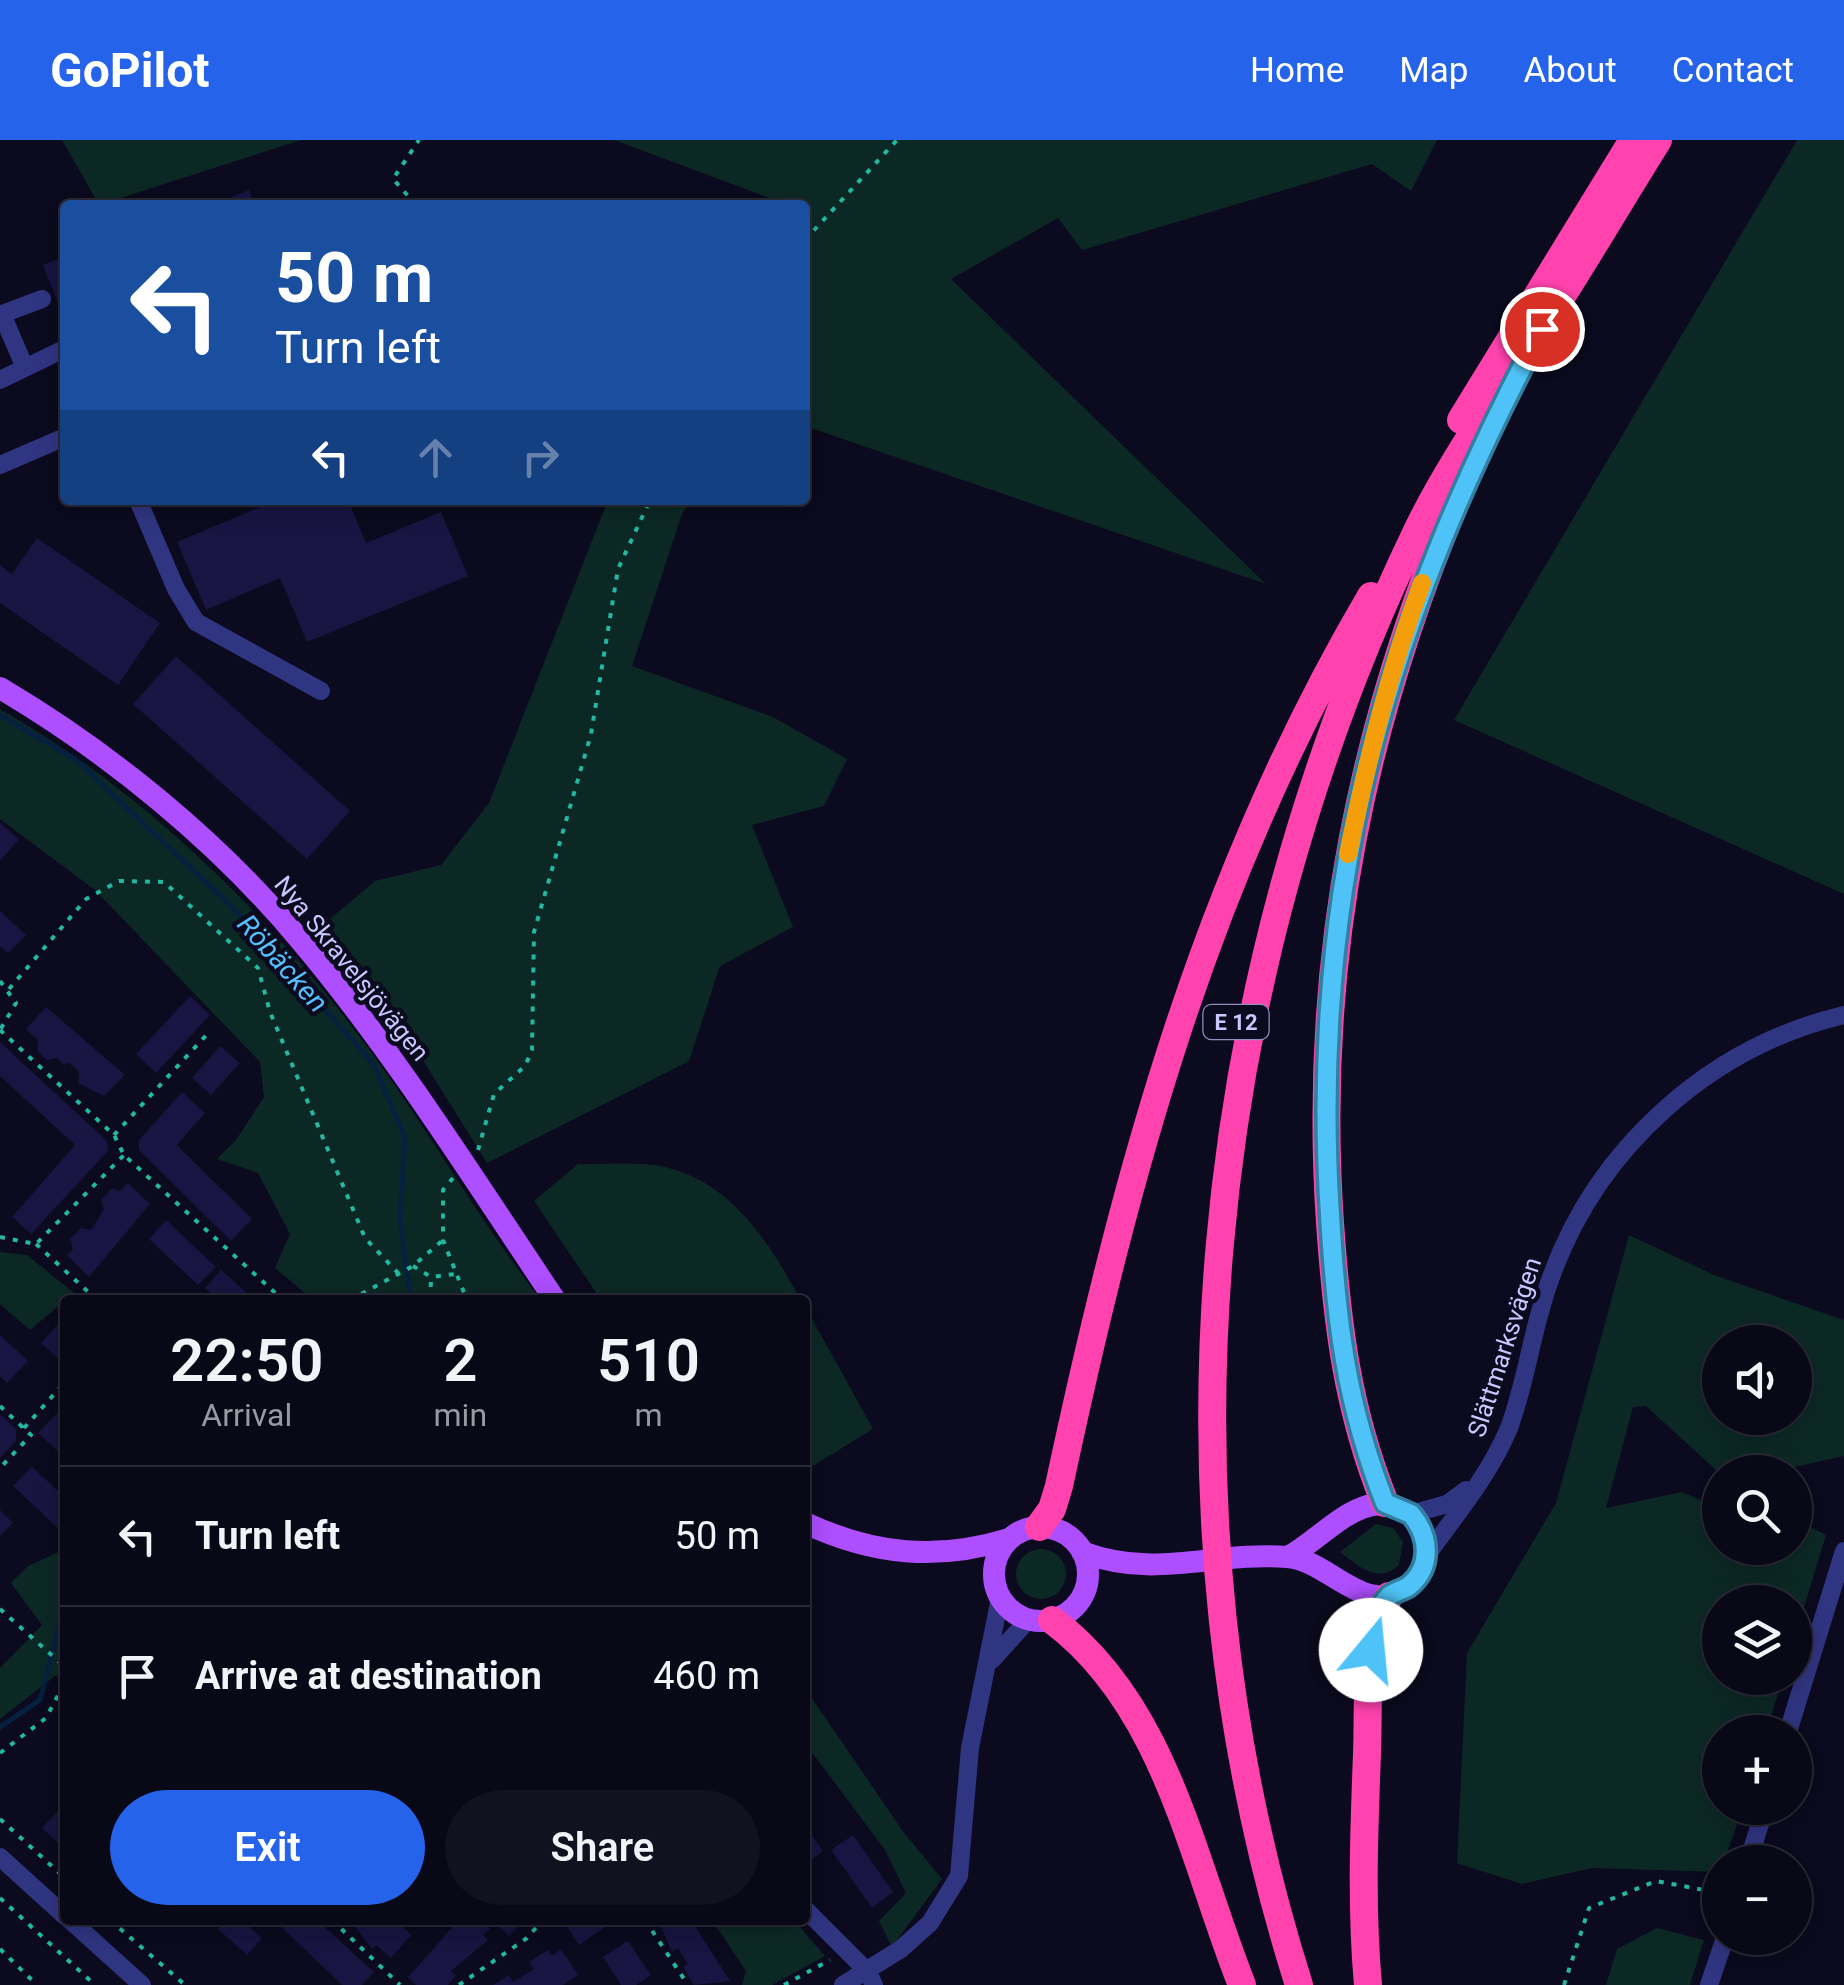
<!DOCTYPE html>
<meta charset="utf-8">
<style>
:root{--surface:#080816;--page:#11111f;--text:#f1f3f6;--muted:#989aa1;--line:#292935;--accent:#2563eb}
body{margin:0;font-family:Roboto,sans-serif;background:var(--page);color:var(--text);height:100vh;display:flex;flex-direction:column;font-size:38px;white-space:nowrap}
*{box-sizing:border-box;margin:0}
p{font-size:32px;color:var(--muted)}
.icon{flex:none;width:55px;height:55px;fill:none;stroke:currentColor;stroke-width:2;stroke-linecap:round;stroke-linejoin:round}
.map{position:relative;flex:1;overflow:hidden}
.panel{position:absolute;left:60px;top:1155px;width:750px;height:630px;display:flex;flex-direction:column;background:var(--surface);border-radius:10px;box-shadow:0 5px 25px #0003,0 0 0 2px var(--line)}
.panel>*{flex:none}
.banner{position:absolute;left:60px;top:60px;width:750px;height:305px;border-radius:10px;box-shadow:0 5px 25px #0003,0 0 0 2px var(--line);background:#1a4fa0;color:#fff;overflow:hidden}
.tools{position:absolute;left:1702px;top:1185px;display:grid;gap:20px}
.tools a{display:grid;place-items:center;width:110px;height:110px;border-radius:50%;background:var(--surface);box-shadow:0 5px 25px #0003,0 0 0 2px var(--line);font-size:50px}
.pin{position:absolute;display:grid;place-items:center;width:85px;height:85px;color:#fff;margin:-42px;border:5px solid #fff;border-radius:50%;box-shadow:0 2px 10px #0007}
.me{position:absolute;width:110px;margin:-55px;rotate:17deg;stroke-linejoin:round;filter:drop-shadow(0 0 8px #0008)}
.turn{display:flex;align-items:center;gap:35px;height:210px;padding:0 50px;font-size:45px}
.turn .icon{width:130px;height:130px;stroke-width:2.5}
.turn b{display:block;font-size:70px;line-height:85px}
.lanes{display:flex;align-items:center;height:95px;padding:0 50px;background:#0003;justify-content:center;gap:50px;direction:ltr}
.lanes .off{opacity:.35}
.eta{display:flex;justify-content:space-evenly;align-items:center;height:170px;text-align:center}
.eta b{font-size:60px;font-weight:600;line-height:70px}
.cta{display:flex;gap:20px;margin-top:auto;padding:20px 50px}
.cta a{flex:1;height:115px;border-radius:60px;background:var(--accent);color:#fff;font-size:40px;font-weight:600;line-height:115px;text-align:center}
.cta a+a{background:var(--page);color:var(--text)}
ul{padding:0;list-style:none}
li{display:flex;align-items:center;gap:30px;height:140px;padding:0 50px;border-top:2px solid var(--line)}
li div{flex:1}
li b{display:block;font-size:38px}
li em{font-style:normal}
header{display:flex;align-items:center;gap:60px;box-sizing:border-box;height:140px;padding:0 50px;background:var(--accent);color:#fff}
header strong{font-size:48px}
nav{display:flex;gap:55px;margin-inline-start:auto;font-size:35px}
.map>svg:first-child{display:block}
</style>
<header>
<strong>GoPilot</strong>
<nav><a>Home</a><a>Map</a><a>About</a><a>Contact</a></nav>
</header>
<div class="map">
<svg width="1844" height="1845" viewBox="0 0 1844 1845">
<rect width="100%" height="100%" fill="#0b0a1e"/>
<path fill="#0c2825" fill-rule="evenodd" d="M62,0H301L99,65Z
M614,0H1437L1411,51L1372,24L1082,110L1058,78L951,139L1266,444L805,286V65H788Z
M1797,0H1844V754L1454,580Z
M608,360H692L682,374L632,526L773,577L847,619L824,666L752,685L793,787L720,826L689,921L487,1023L404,890L318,789L375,741L441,725L489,663Z
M0,569C150,655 276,781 377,920C434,999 481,1083 541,1160H313L275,1128L290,1094L258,1033L217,1019L236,1000L264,957L260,922L95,750L0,679Z
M578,1024C605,1025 638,1021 665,1027C733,1043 769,1103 801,1160H601L534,1061Z
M1629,1095L1714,1135L1844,1180V1316L1772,1332L1717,1331L1646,1266L1633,1267L1606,1368L1682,1352L1720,1368V1408H1731L1772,1426L1785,1408H1795V1392L1801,1382L1826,1395L1795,1497V1462H1720V1538H1783L1766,1592H1720V1668H1743L1720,1732L1592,1728L1522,1744L1457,1723L1467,1513L1556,1363ZM1720,1202H1795V1278H1720Z
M0,1112L27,1115L74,1153L30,1190L0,1164Z
M805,1166L873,1289L808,1329L805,1327Z
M1376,1384L1393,1388L1403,1402L1399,1425C1377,1445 1359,1426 1340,1412Z
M65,1409V1534L55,1536L0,1579V1528L42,1485L11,1443L28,1426Z
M1016 1434a25 25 0 1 1 50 0a25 25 0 1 1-50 0Z
M805,1548L904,1693L942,1739L892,1807L879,1781L906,1753L885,1710L805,1603Z
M712,1780H794L825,1816L772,1845H742L746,1831Z
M1657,1788L1704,1800L1690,1845H1606L1617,1809Z"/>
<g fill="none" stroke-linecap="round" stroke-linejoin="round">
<path stroke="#062140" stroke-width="5" d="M0,575L76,620L232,767L373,923L405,997L400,1079L411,1160
M0,1587L40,1560L65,1463"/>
</g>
<path fill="#191441" d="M249,50L255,65H213Z
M65,116V180L43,125Z
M277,360H348L366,403L441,372L468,436L307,502L280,438L206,470L177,402Z
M37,398L160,483L118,545L0,463V425L12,434Z
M176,516L350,671L307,719L133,564Z
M0,683L19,699L0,721Z
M0,771L26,795L8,813L0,806Z
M190,856L210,875L156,933L136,914Z
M46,867L125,935L104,956L78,943L79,932L68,922L64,925L57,918L47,920L38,912V900L26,889Z
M0,902L107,1001L108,1011L31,1094L12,1077L75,1005L0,936Z
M220,906L240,923L211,955L192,938Z
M182,952L205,973L177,1005L252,1079L231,1101L139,1010V1000Z
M128,1043L150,1064L89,1137L67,1115L73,1109L70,1099L81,1088L91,1090L104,1069L101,1060L112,1048L120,1051Z
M166,1080L216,1127L198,1145L149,1099Z
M221,1130L255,1160H218L205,1148Z
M65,1176V1219L62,1222L41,1203Z
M0,1195L28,1221L7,1243L0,1236Z
M65,1265V1318L38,1293Z
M0,1274L16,1289V1301L0,1318Z
M32,1327L65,1357V1383L59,1389L13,1346Z
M0,1370L13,1383L0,1396Z
M65,1664V1709L42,1688Z
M805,1686L823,1711L805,1724Z
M853,1695L893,1752L872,1768L831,1710Z
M226,1780H241L262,1798L247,1815L218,1789Z
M274,1780H317L374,1832L362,1845H342Z
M350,1780H395L411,1795L391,1818L376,1805L372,1809Z
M459,1780H480L490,1788L483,1795L488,1800L451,1831L456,1836L448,1845H416L408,1837Z
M492,1780H524L509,1796Z
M571,1780H615L579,1805L565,1784Z
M658,1780H691L730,1841L694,1845L683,1827L688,1824L678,1808L672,1812Z
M628,1801L651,1835L636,1845H621L603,1817Z
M561,1809L578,1835L563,1845H493L509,1835L513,1842L534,1829L529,1822L548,1810L552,1816Z"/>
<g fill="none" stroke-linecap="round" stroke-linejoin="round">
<path stroke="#22b8a1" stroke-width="4" stroke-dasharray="5 8" stroke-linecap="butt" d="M416,65L393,39L419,0
M805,100L897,0
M0,841L16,863L0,890
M9,849L86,759L119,741L164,742L258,828L270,872L365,1098L399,1134
M0,890L114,995L124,1015L283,1160
M114,995L211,890
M478,1010L494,954L525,926L532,910L534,792L591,594L618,429L650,360
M453,1038L443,1050V1100L467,1160
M0,1097L36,1104L124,1015
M36,1104L97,1160
M413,1126L431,1137L455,1134
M350,1160L413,1126L442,1101
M430,1160L431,1140
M0,1266L31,1295L0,1328
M24,1288L65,1242
M0,1469L65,1527
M0,1613L46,1578L65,1542
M0,1679L65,1738
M0,1758L95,1845
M110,1780L185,1845
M332,1780L400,1845
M645,1780L688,1845
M0,1809L37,1845
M459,1845L527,1798L543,1780
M784,1845L830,1820
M1564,1845L1589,1768L1656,1741L1720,1753"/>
<path stroke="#303582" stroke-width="18" d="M25,228L2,174L42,159
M0,240L62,210
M0,325L65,297
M138,360L176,449L196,482L321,551
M1411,1374L1447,1364L1466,1350
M1426,1416C1455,1376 1490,1334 1509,1288C1527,1240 1532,1188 1550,1140C1596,1009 1709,907 1844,875
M992,1520L1028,1480
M1788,1592L1844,1411
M0,1717L65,1776
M1748,1722L1765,1668
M805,1769L868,1832L874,1845
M70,1780L142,1845
M843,1845L901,1809L930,1783L959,1736L970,1608L1000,1458
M1709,1845L1725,1798"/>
<path stroke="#ad4eff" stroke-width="22" d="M0,548C110,613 219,702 301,801C395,913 473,1038 555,1160
M805,1383C874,1415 937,1421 1009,1399
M994 1434a47 47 0 1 1 94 0a47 47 0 1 1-94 0Z
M1082,1412C1156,1440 1214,1411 1287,1417C1329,1420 1365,1478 1406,1448C1417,1441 1424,1429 1426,1416C1428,1400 1421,1386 1411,1374C1364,1342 1327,1396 1288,1417"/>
<path stroke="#ff42ae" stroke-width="28" d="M1461,280L1633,0
M1385,1363C1347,1269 1337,1183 1330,1083C1312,818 1362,576 1468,333
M1039,1387L1052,1369L1059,1346C1126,1032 1206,736 1371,456
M1052,1480C1166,1565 1192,1720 1242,1845
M1299,1845C1147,1367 1200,842 1416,393C1450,322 1497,258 1539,192C1580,129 1618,64 1658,0
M1368,1845C1361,1768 1364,1691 1367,1614C1369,1561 1363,1503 1389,1456"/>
</g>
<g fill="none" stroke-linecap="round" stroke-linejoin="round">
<defs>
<path id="route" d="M1371,1510C1374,1494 1376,1469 1388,1457C1393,1452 1403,1450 1409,1446C1433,1426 1429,1395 1411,1374L1385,1363C1346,1264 1336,1180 1330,1075C1308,744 1388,478 1542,189"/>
</defs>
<use href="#route" stroke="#337fa1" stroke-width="25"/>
<use href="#route" stroke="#4fc3f7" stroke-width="18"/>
<path stroke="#f59e0b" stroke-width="18" d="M1348,714C1367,622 1389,531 1422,443"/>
</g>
<g text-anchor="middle" stroke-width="9" stroke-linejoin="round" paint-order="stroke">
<rect fill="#0b0a1e" stroke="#8f8ebc" stroke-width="2.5" x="1203.5" y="865" width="65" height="34" rx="8"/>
<g font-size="22" font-weight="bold" fill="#c8c7ff">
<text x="1236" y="890">E 12</text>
</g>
<g font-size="25" fill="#c8c7ff" stroke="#0b0a1e">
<text transform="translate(352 828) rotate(51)" y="9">Nya Skravelsjövägen</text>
<text transform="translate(1504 1207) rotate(-72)" y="9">Slättmarksvägen</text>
</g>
<g font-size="28" font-style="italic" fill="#55c0ff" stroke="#0b0a1e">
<text transform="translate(283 823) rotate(48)" y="10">Röbäcken</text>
</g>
</g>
</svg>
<div class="tools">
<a><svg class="icon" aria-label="sound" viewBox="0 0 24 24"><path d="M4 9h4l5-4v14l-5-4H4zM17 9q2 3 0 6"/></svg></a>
<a><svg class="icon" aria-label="search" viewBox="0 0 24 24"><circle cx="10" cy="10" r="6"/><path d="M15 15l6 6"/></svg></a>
<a><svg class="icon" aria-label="layers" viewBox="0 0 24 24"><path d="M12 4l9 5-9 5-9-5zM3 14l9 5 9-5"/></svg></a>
<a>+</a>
<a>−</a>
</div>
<div class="pin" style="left:1542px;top:189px;background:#d93025"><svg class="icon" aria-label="arrive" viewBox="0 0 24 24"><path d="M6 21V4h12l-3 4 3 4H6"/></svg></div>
<svg class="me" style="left:1371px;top:1510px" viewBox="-20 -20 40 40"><circle r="19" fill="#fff"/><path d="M0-13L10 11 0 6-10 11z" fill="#4fc3f7"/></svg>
<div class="banner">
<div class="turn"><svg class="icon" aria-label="left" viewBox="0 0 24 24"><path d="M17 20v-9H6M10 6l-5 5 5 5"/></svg><div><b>50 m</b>Turn left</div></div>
<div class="lanes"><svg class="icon" aria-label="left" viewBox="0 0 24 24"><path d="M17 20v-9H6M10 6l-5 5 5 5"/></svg><svg class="icon off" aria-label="ahead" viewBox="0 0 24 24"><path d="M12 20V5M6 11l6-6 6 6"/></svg><svg class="icon off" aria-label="right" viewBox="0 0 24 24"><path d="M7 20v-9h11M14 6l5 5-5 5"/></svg></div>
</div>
<section class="panel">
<div class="eta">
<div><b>22:50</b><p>Arrival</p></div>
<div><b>2</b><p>min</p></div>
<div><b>510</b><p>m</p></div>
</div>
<ul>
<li><svg class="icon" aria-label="left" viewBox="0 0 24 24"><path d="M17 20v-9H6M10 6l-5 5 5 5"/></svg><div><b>Turn left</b></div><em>50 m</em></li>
<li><svg class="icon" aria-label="arrive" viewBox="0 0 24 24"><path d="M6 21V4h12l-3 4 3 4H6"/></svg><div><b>Arrive at destination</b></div><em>460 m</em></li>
</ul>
<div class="cta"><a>Exit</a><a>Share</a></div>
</section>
</div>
